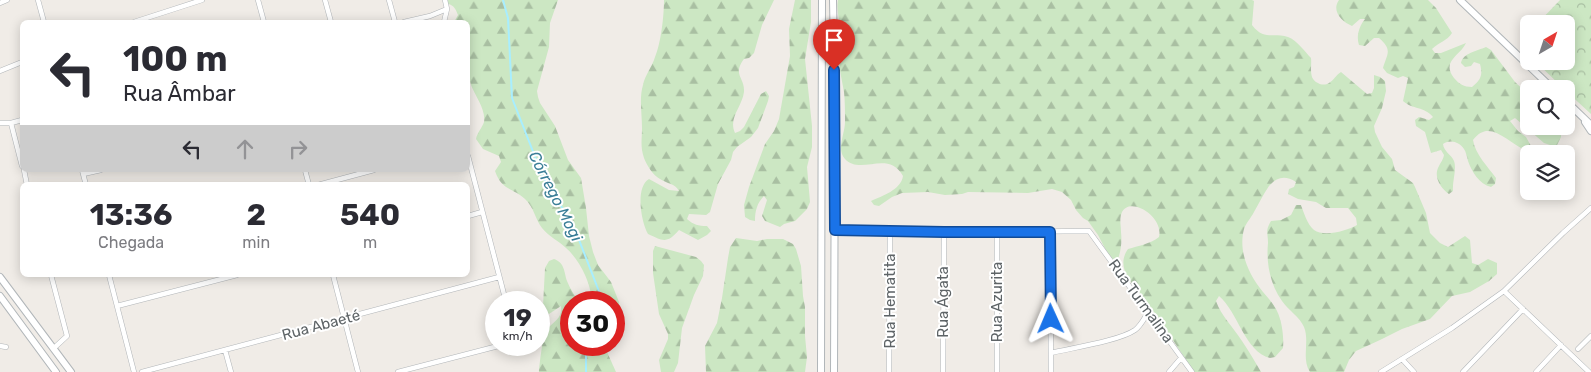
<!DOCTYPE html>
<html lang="pt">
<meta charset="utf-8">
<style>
:root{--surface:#fff;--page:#f2f2f3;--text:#2b2b33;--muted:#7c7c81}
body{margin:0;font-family:Rubik,sans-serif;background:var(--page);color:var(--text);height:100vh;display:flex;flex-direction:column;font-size:19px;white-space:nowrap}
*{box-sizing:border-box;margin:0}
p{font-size:16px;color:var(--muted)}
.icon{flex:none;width:28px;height:28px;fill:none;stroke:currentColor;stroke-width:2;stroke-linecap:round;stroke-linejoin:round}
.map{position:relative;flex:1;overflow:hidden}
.drawer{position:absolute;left:20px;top:182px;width:450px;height:95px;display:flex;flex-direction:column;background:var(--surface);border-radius:8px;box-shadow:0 2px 12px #0003}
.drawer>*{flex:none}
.banner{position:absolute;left:20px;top:20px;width:450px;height:152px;border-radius:8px;box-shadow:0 2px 12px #0003;background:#fff;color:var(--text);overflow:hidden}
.needle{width:32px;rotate:39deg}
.tools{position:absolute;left:1520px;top:15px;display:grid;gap:10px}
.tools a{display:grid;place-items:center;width:55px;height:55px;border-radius:8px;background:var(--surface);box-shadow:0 2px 12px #0003;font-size:25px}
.speed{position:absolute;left:485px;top:291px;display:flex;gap:10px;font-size:25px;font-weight:700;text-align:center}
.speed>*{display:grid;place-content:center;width:65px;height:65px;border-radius:50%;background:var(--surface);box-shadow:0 2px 12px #0003;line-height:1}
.speed small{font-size:12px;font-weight:400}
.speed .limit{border:8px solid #d22;background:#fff;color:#111}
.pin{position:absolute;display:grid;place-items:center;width:42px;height:42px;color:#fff;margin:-51px -21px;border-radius:50% 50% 50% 0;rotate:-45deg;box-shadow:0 0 5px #0007}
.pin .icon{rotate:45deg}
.me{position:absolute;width:55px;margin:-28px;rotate:359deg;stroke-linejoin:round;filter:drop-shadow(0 0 4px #0008)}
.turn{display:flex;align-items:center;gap:18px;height:105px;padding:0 20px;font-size:22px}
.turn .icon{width:65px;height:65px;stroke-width:2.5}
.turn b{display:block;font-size:35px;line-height:42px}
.lanes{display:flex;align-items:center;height:48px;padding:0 20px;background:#0003;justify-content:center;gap:25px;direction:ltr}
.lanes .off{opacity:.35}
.eta{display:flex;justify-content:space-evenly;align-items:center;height:85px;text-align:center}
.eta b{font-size:30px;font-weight:700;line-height:35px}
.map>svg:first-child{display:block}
</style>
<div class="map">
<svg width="1591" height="372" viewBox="0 0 1591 372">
<defs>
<pattern id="forest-firs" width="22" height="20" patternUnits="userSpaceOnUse" patternTransform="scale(1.25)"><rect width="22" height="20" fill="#cce7c3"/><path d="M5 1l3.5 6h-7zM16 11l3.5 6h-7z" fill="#a9bfa2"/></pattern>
<pattern id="park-crowns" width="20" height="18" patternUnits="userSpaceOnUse" patternTransform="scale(1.25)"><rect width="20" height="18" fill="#cce7c3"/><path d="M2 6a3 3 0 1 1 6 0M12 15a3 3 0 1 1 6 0" fill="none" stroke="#a9bfa2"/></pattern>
</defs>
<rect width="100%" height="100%" fill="#f0ece7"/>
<path fill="url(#forest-firs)" d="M445,0H558L550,23L549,47L537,91L538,97L540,103L555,126L568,160L581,178L586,208L589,236L593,252L598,265L611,282L619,302L620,325L614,335V302H591C593,286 579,259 566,248C559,241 548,236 542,228C535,219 534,207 525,199C512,187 502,191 495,171L501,162L499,156L483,149L476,139C477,133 482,128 484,122C486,109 475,96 471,85C465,66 468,43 468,22H454L458,15C456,10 454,5 448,4Z
M664,0H774L762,25L754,53L749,58L744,59C732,75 745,77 744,92C742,107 728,118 735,133L740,131L744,127L761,94L766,91L769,96L768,101L758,128L751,137L737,147L733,152L731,160L718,184L710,212L706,215L689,214L687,219C694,225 698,226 707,226L711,231L707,235L698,240L679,230C667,244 663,241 648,234C641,222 635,187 649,179L669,190L679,191C675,183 667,184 660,179C653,175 647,166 644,158C640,146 642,139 642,128C642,114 639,98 643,85C645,75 652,67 655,57C661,43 664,16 664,0Z
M795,0H811V22L805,59L812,126V147L807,167L810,202L807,209L795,221L784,224L780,227L765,221L762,216L767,200L764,196C757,203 755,211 755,221L750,220L745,217L744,205L749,187L765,144L774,131L779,119L790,56L789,29Z
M838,0H1252L1254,1L1252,25C1264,41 1273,32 1288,37C1297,40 1305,52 1311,58C1312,67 1308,79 1318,83C1321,85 1326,85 1329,83C1334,80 1336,75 1341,72L1367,94L1372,93L1374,88V75L1380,77L1385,81L1386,91L1382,108L1374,126L1375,132L1382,147L1392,159L1395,170L1413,183L1415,187L1426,213L1430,233L1440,243L1448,247L1465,236L1470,240L1472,263L1478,265L1488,259L1497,263V274L1489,281L1470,292L1452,296L1430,319L1402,329L1380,340L1356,351L1349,360L1344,372H1310C1301,358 1310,342 1304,327C1300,317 1288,310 1282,301C1270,284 1266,263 1268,243C1268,233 1265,231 1271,221L1281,220L1291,215L1296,205H1301C1304,213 1307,224 1314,230C1324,237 1347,231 1357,225L1356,218L1348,208H1326L1316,202L1298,199L1288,194L1289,189L1294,187L1296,182C1285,175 1277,177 1269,186C1263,195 1259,203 1254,212C1251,218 1246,223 1244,229C1238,252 1249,275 1263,292C1268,298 1274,304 1277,311C1282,321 1284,337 1283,348L1275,357L1270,358C1245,352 1238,312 1219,296L1216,301C1221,316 1234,328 1242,341C1249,351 1255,362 1261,372H1194L1157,316L1127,277C1123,267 1121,259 1128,249C1138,246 1150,244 1159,237C1164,216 1130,196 1122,212C1119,219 1121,225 1121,232C1122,241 1121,251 1118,259H1113L1109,256L1098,235L1088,221L1083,218L1076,210L1071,200L1062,192L1052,189L1028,193L968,192L962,194L945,195L928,192L902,193L892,197L879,206L874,205L871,201C882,196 901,190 903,176C888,149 861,176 845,159C836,150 845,133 845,122C845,113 845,101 844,92C842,80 839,69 839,57C839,48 840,40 840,31C840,20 836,10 838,0Z
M1339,0H1428L1436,8L1452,33C1447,41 1439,42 1432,49L1435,53H1441L1466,43C1460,56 1441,61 1454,78C1459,84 1464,87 1472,87C1481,80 1483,75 1480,64L1474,62L1471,66L1465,67L1461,63C1463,53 1477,51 1486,47L1491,50L1515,82L1529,95V126H1561V137L1556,147L1544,143L1515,118L1510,121L1518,131L1526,137L1531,146L1528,151C1508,144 1490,117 1473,140C1475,154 1488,167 1496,178L1495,184L1491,187C1479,184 1472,172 1468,161C1467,157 1466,152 1464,149C1459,142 1451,139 1443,144C1444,152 1451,154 1454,161C1457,169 1452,182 1453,191L1449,194C1440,188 1433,176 1439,166C1441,162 1443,160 1444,155L1441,150L1431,153L1425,132L1416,126L1415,120L1419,117L1429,120L1433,117C1424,106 1413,110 1403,101L1408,78L1403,76L1398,78L1387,73L1383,68C1387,54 1393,50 1379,38H1374L1365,46L1359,45C1356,37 1359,26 1365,19H1360L1352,26C1342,22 1331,11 1339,0Z
M736,238L757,241L767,239H783L793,244L796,249L801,266L803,296L805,307V336L807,357L805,372H706L705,346L717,323L722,298L728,258L730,247Z
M655,246L696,257L701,261L704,265L703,276L694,295L682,328L678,363L674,372H661L659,360L668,339V334L659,314L653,273V251Z
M554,259C565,263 564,272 567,281C570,289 575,296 579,302H571V345H607V352L616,372H539C539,367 543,336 545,332C551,322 563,320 561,306L549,314L545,311L543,306L545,268L549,261Z"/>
<path fill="url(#park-crowns)" d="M1560,0H1591V114L1566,91V89H1564L1535,61H1566V24H1537Z"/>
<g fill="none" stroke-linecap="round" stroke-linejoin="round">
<path stroke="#a8eeff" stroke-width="2" d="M503,0L508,18L512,98L543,177L574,227L600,294L596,302
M586,345V372"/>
<defs>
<path id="minor" d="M38,0L44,22
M258,0L264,22
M325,0L331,22
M389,0L395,22
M0,3L7,0
M134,22L202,0
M404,22L430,16L447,9
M444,22L447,9L445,0
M0,71L22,62
M0,123H11L22,120
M11,123L22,166
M468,156L506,302
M24,170L27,185
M82,170L86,185
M305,170L309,185
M83,174L101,170
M318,185L374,170
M468,216L482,212
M835,230L997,232L1089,231L1192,372
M997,232V372
M1050,232L1051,372
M51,275L67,336L54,348
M109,275L134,372
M333,275L358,372
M1504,291L1589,372
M117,306L237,275
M0,346L6,347
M1578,349L1591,336
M225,350L231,372
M1051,353C1071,348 1119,341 1135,330C1141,326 1145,317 1149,311
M1402,359L1414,372
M142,372L499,277
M398,372L502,345
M889,372L890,231
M943,372L944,232
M1169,372L1181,358
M1381,372L1452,328L1504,291L1563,233L1591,208
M1463,372L1523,309
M1536,372L1561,345"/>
<path id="secondary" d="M833,0L835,104L834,372
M1460,0L1553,89
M1566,101L1591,125
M1585,122L1591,131
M0,277L71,372
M0,296L56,372
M821,372L822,0"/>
</defs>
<use href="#minor" stroke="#b2b6b9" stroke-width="5.5"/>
<use href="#secondary" stroke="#b1b6b9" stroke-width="8"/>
<use href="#minor" stroke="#fff" stroke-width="4.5"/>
<use href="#secondary" stroke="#fff" stroke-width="6"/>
</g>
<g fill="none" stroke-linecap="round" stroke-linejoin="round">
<defs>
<path id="route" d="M834,70L835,230L944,232H1050L1051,319"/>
</defs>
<use href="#route" stroke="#114b97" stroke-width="12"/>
<use href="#route" stroke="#1a73e8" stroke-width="9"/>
</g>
<g text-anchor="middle" stroke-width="4" stroke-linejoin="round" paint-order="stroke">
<g font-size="15" fill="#5e6467" stroke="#fff">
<text transform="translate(890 301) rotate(-90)" y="5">Rua Hematita</text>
<text transform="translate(1141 301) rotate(54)" y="5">Rua Turmalina</text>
<text transform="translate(943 302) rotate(-90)" y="5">Rua Ágata</text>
<text transform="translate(997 302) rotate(-90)" y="5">Rua Azurita</text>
<text transform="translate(321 325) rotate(-15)" y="5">Rua Abaeté</text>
</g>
<g font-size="16" font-style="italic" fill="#3a7e97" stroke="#fff">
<text transform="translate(556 196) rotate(63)" y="6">Córrego Mogi</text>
</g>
</g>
</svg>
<div class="tools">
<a><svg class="needle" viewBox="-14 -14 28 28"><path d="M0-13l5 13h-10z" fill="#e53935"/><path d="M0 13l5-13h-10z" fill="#7c7c81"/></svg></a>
<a><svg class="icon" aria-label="search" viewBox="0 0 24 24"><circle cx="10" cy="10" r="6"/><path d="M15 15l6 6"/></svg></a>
<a><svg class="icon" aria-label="layers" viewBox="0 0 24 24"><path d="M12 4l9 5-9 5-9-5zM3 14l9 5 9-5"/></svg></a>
</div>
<div class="speed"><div>19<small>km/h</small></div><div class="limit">30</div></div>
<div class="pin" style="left:834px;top:70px;background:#d93025"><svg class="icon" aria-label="arrive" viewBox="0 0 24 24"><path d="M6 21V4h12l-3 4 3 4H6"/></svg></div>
<svg class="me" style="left:1051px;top:319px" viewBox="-20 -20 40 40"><path d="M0-17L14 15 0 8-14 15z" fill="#1a73e8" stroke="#fff" stroke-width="4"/></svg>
<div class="banner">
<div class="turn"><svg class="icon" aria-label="left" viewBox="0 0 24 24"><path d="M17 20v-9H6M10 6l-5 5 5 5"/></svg><div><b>100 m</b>Rua Âmbar</div></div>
<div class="lanes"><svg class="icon" aria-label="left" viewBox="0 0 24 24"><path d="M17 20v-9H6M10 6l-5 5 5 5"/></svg><svg class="icon off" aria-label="ahead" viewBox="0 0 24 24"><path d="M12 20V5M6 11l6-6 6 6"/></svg><svg class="icon off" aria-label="right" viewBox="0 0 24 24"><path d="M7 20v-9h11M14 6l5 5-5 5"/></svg></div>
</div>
<section class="drawer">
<div class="eta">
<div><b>13:36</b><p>Chegada</p></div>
<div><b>2</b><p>min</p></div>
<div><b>540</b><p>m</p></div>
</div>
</section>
</div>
